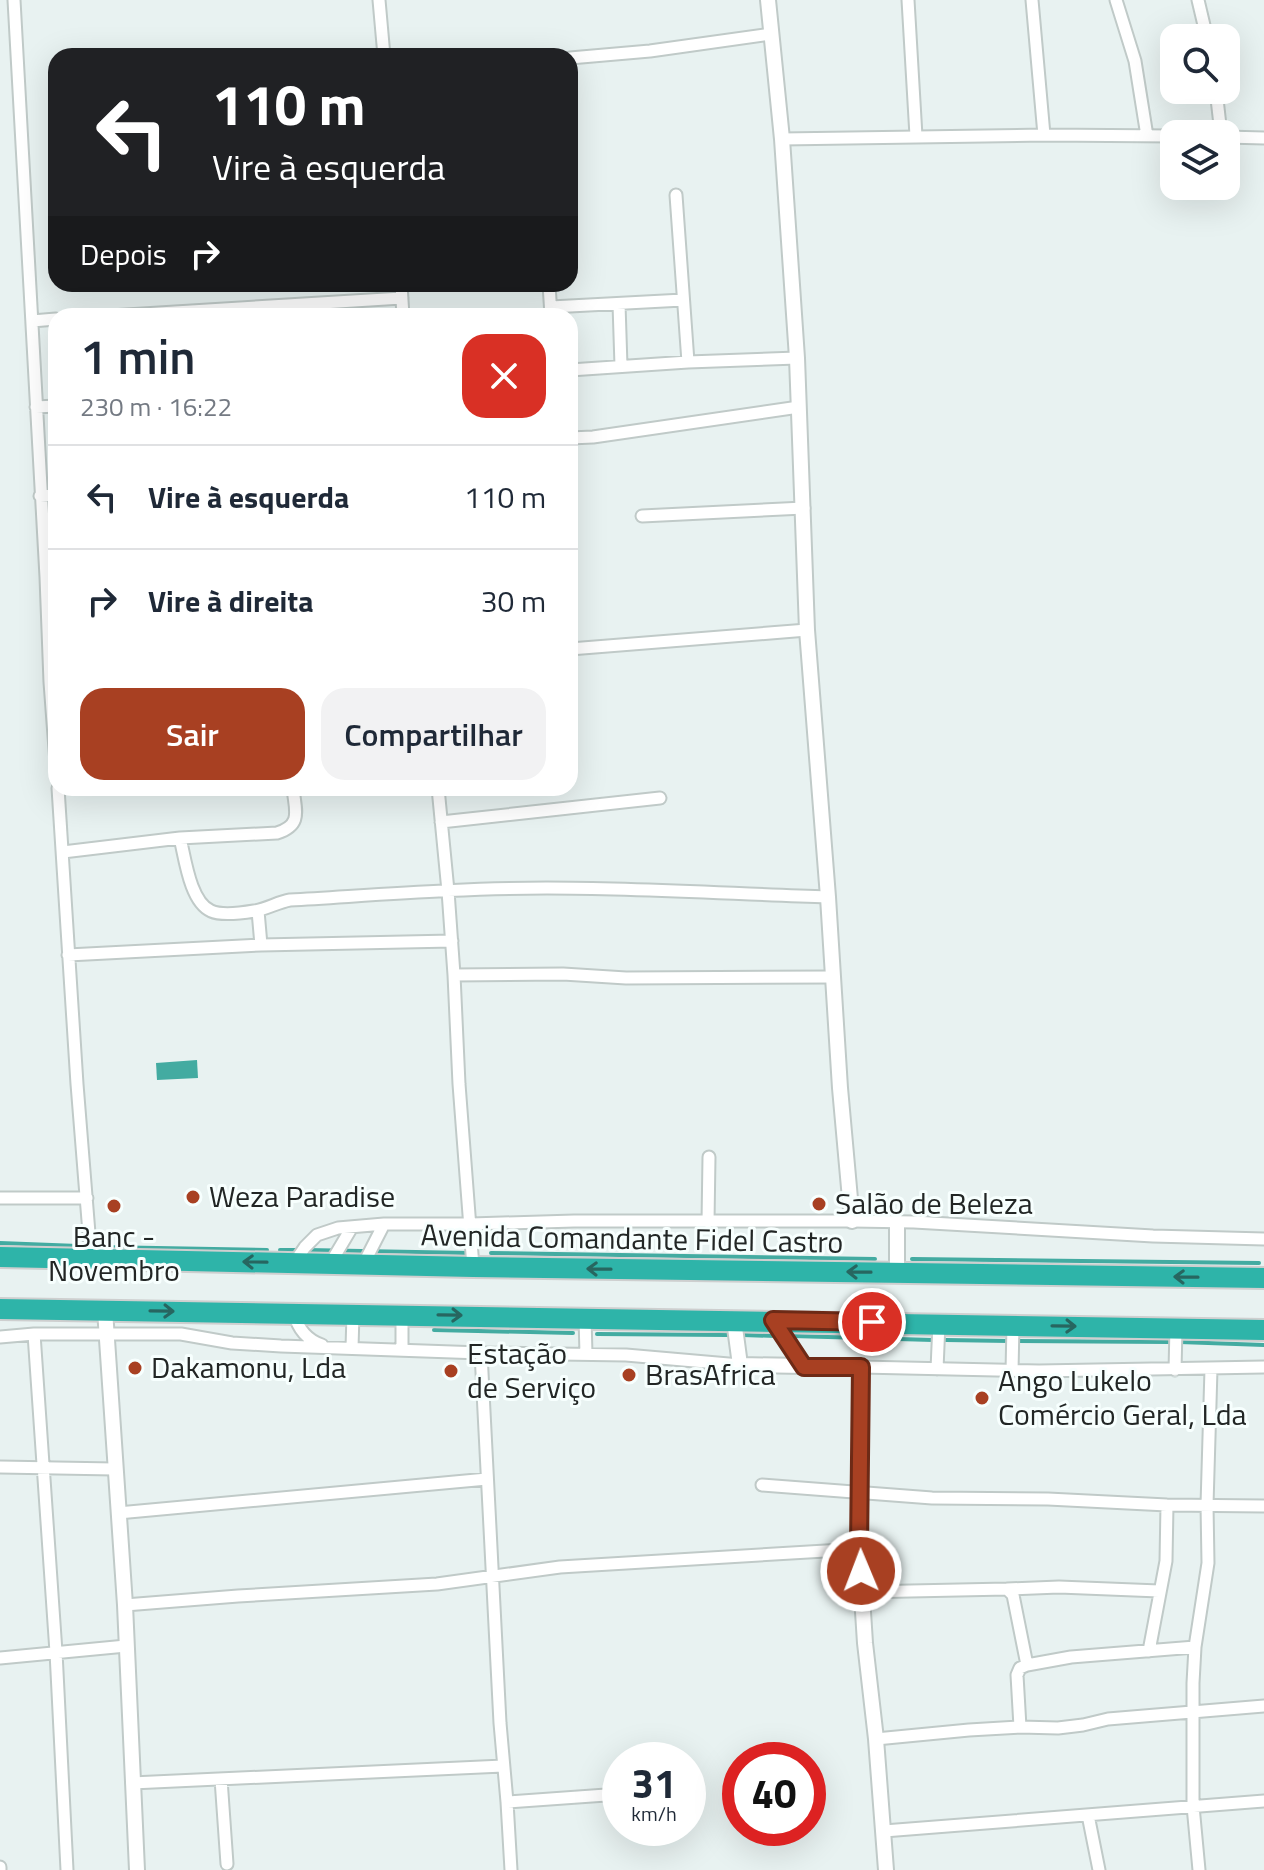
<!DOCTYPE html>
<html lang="pt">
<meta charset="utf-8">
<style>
:root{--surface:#fff;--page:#f2f2f3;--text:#1f2937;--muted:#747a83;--line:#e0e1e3;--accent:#a84022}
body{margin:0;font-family:"Titillium Web",sans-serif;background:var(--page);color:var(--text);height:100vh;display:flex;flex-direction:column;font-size:30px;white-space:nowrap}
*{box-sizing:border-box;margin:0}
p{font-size:26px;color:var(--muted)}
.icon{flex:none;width:44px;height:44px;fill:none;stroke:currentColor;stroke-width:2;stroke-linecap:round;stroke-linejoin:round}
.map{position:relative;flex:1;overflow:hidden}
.side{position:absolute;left:48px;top:308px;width:530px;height:488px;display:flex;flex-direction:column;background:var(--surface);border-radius:24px;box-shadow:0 8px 32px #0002}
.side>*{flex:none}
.hud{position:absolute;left:48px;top:48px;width:530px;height:244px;border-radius:24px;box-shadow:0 8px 32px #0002;background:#202124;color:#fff;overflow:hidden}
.fabs{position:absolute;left:1160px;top:24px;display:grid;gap:16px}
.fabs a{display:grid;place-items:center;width:80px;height:80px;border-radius:16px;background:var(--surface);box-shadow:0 8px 32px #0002;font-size:40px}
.speed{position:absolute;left:602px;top:1742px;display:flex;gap:16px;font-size:40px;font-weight:700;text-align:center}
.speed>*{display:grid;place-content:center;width:104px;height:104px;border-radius:50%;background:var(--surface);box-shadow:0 8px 32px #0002;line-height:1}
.speed small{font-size:20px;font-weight:400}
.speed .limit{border:12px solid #d22;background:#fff;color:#111}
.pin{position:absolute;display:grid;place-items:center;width:68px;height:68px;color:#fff;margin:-34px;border:4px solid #fff;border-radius:50%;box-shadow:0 2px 8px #0007}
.me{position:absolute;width:88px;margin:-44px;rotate:359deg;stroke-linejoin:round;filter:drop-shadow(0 0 6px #0008)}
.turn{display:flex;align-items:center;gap:28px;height:168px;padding:0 32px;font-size:36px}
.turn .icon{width:104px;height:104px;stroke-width:2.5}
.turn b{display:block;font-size:56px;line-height:68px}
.then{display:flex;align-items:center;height:76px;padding:0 32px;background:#0003;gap:16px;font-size:30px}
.round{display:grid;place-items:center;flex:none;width:84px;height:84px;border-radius:24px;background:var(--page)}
.overview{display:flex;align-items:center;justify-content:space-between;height:136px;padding:0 32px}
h1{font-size:48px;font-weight:600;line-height:60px}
.action{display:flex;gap:16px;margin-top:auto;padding:16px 32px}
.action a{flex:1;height:92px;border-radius:24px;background:var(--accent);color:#fff;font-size:32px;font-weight:600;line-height:92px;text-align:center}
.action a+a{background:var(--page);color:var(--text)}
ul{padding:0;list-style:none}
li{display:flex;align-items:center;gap:24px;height:104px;padding:0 32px;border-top:2px solid var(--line)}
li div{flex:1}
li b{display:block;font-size:30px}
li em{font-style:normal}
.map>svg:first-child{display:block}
</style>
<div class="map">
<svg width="1264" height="1870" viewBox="0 0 1264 1870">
<rect width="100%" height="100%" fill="#e8f2f1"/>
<path fill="#43aba1" d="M197,1060L198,1078L157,1080L156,1063Z"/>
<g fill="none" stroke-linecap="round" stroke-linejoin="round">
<path stroke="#43aba1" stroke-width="4" d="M0,1243L78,1246
M100,1247L267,1250
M280,1250H298
M307,1250L470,1253
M491,1253L875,1259
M912,1259L1259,1263
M434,1330L573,1333
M597,1334L727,1335
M743,1335L776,1336
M793,1336L933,1340
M946,1340L1009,1341
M1017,1341L1170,1342
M1180,1342L1264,1345"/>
<defs>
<path id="minor" d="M14,0L46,577L50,682L56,763
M379,0L384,56
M908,0L916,136
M1032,0L1044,135
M1116,0L1135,61L1147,136
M1198,0L1207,38
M570,58L650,51L771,34
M1216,90L1221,134
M1226,137L1264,138
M782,139L1044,135L1174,136
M676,195L688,362
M401,284L403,316
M549,284L551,316
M619,304L621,366
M551,307L683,300
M110,316L402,298
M32,321L56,319
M570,370L688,362L797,358
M36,407L56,406
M570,438L593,437L799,407
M40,496L56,495
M642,516L804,508
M570,649L807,630
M58,788L77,1084L91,1258
M438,788L448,891L454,975L459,1084L473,1267
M441,822L660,798
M180,838C185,858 190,902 211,911C222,916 242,913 254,911C267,909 278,902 290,900C376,895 461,888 547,888C641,888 734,894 828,897
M63,852L180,838L277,833C303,825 295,810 293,788
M258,911L261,945
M68,955L261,945L452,941
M454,975L563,974L626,978L833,977
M0,1198H87
M708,1222L709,1157
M294,1263L305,1247L317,1235L338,1228L384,1224H471L574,1221H852L914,1222L1153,1236L1264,1239
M330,1264L352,1227
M363,1265L384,1224
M294,1313C298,1329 307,1340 322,1345
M585,1318L586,1354
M773,1321L804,1367
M34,1334L56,1652L67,1870
M0,1337L34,1334H181L232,1343L281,1346L481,1353L626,1355L740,1365
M352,1348L353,1314
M402,1350V1315
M481,1353L500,1723L507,1802L511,1870
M861,1367L1039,1371L1264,1367
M937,1369L939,1323
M1175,1370L1176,1328
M1012,1371L1013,1325
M0,1467L114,1469
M762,1485L932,1498L1048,1499L1167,1505L1264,1506
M118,1513L487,1479
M1159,1591L1059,1587L1007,1589L1013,1595L1027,1665L1071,1657L1195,1647
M862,1592L1007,1589
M125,1605L238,1596L437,1584L560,1567L859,1549
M1149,1651L1166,1561L1167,1505
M0,1658L126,1646
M1020,1727L1017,1675L1020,1668L1027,1665
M876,1739L969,1730L1020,1727L1058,1728L1083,1725L1108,1719L1264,1706
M221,1779L227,1864
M132,1783L503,1766
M507,1802L620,1794
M1088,1815L1099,1870
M884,1831L1264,1801
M0,1867V1870
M1199,1870L1193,1806V1683L1195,1647L1208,1563L1207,1505L1211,1369"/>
<path id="tertiary" d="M768,0L782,139L797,358L807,630L828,897L840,1088L852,1221
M897,1273V1222
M105,1310L125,1605L137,1870
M734,1320L740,1365L861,1367L859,1549L865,1643L876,1739L886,1870"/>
<path id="motorway" d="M0,1257L473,1267L1264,1278
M0,1309L1264,1330"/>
</defs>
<use href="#minor" stroke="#c0cac8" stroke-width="15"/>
<use href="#tertiary" stroke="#c0cac8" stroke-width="18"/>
<use href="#motorway" stroke="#cecfcf" stroke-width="24"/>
<use href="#minor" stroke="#fff" stroke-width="11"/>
<use href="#tertiary" stroke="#fff" stroke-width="14"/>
<use href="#motorway" stroke="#2eb4a9" stroke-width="20"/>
</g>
<defs><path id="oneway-shaft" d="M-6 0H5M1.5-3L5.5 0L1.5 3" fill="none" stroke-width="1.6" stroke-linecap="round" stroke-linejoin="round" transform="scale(2)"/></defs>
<g stroke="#276660">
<use href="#oneway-shaft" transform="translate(255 1262) rotate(-179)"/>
<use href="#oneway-shaft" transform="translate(599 1269) rotate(-179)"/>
<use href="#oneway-shaft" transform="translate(859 1272) rotate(-179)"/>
<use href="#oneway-shaft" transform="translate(1186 1277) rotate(-179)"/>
<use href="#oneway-shaft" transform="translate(162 1311) rotate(1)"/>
<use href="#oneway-shaft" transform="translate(450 1315) rotate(1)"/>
<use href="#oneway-shaft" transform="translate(1064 1326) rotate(1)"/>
</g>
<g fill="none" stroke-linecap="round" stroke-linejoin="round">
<defs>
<path id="route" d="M861,1571L859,1549L861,1367H804L773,1320L872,1322"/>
</defs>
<use href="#route" stroke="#6d2a16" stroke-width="20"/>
<use href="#route" stroke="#a84022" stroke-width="14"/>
</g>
<g fill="#a84022" stroke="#f7fffe" stroke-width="3">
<circle cx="193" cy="1197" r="8"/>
<circle cx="819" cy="1204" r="8"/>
<circle cx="114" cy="1206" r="8"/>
<circle cx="135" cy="1368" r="8"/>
<circle cx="451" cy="1371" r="8"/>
<circle cx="629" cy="1375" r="8"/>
<circle cx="982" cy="1398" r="8"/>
</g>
<g text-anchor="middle" stroke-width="6" stroke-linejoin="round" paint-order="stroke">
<g font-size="30" fill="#222625" stroke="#f7fffe" text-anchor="start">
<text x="209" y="1207">Weza Paradise</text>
<text x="835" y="1214">Salão de Beleza</text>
<text x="114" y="1247" text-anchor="middle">Banc -<tspan x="114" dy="34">Novembro</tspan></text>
<text x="467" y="1364">Estação<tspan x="467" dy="34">de Serviço</tspan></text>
<text x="151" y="1378">Dakamonu, Lda</text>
<text x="645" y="1385">BrasAfrica</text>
<text x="998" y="1391">Ango Lukelo<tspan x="998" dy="34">Comércio Geral, Lda</tspan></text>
</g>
<g font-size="30" fill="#222625" stroke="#f7fffe">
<text transform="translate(632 1239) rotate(1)" y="10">Avenida Comandante Fidel Castro</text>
</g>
</g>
</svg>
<div class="fabs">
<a><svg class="icon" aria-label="search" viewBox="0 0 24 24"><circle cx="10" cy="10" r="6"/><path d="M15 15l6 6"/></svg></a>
<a><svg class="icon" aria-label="layers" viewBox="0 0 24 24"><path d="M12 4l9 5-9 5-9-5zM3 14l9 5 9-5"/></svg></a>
</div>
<div class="speed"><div>31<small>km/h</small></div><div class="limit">40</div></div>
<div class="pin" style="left:872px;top:1322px;background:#d93025"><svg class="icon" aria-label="arrive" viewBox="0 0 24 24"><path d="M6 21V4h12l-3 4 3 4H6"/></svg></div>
<svg class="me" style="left:861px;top:1571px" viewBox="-20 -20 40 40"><circle r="17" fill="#a84022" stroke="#fff" stroke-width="3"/><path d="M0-11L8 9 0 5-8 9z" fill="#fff"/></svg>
<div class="hud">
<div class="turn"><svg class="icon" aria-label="left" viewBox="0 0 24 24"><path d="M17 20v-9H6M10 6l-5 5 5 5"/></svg><div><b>110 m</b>Vire à esquerda</div></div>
<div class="then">Depois<svg class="icon" aria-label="right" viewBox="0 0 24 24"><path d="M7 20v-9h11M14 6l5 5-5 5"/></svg></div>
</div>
<section class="side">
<div class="overview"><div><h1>1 min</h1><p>230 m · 16:22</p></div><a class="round" style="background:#d93025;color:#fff"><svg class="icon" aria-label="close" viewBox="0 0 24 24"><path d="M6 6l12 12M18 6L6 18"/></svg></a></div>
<ul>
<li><svg class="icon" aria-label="left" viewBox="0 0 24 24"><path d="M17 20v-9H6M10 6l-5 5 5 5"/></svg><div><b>Vire à esquerda</b></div><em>110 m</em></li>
<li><svg class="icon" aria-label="right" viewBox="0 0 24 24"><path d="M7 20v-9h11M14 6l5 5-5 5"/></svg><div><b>Vire à direita</b></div><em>30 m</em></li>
</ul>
<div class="action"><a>Sair</a><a>Compartilhar</a></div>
</section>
</div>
